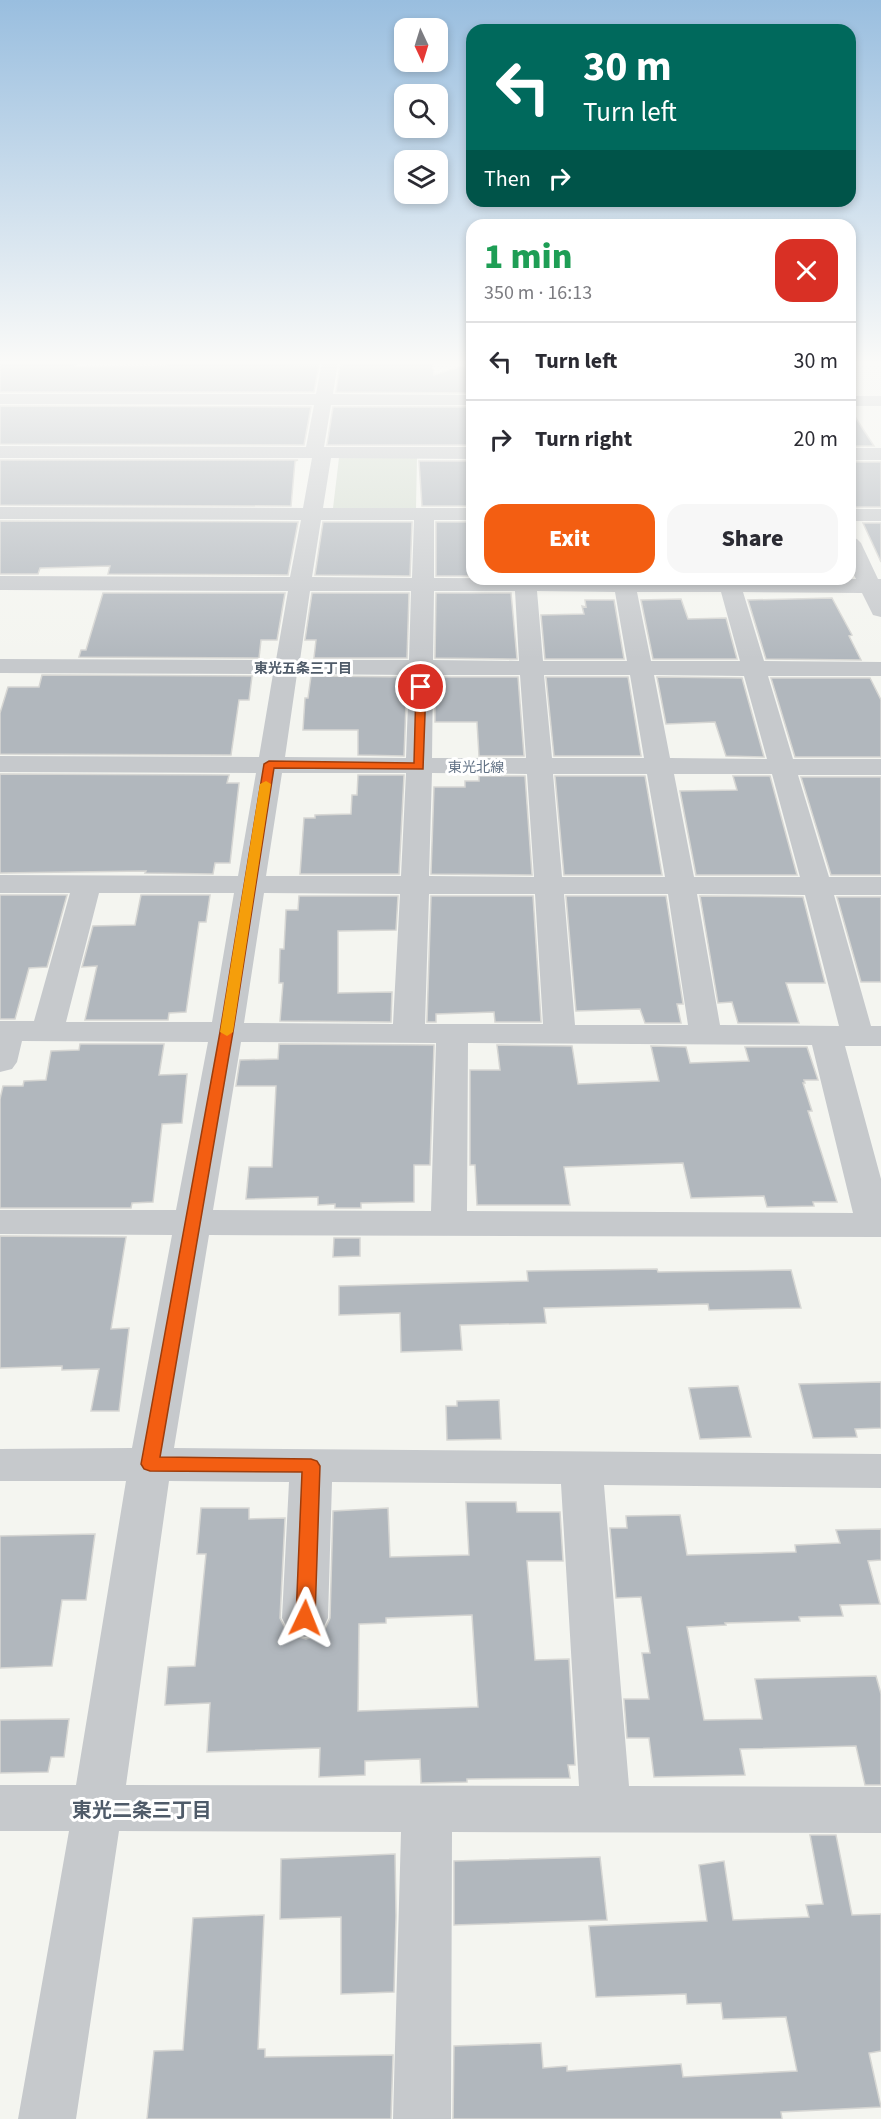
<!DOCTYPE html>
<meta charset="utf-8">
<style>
:root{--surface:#fff;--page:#f7f7f7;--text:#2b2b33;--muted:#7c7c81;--line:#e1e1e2;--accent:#f35e12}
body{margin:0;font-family:"Source Sans 3","Noto Sans JP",sans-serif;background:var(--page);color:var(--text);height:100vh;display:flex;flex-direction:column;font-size:22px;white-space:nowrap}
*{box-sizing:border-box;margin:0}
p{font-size:20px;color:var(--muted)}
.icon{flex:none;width:33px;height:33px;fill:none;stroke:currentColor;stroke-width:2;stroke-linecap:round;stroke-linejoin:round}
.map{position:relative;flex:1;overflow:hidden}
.side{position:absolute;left:466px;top:219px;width:390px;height:366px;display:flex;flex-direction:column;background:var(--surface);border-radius:18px;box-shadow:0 3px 9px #0003}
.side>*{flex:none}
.banner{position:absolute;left:466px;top:24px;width:390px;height:183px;border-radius:18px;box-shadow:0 3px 9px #0003;background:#00695c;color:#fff;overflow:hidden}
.needle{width:39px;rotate:176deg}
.controls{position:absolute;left:394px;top:18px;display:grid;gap:12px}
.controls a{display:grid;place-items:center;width:54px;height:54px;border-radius:12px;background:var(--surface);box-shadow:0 3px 9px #0003;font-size:30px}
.pin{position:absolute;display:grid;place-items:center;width:51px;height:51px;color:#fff;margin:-26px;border:3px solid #fff;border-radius:50%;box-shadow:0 2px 6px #0007}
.me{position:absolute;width:66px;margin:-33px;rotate:2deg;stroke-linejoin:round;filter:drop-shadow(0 0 4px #0008)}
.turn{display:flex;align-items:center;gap:21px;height:126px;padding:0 18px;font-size:27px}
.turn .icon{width:78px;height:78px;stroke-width:2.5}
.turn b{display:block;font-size:42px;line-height:51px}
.then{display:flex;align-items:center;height:57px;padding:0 18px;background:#0003;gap:12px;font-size:22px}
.round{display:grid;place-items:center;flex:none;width:63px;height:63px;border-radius:18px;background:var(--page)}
.overview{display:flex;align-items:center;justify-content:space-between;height:102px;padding:0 18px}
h1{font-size:36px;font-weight:800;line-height:45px;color:#1e9e55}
.cta{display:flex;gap:12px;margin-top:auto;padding:12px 18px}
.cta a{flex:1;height:69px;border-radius:18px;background:var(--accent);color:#fff;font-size:24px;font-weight:800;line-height:69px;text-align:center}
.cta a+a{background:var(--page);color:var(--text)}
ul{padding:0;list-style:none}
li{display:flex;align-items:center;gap:18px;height:78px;padding:0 18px;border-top:2px solid var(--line)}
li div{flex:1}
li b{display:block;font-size:22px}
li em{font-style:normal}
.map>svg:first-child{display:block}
</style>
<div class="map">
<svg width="881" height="2119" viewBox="0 0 881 2119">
<rect width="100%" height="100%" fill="#f4f5f0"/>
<path fill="#d4ddd1" d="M417,457L416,508H333L339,458Z"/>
<path fill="#b1b7bd" stroke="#d6d6d3" stroke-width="1.5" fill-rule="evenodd" d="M0,362H77L75,366L167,365V362L319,365L314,392H0Z
M368,362H432L434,375L472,363V393L336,392L340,365Z
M0,406L311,407L304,445L0,444Z
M333,407H472V445H327Z
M850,409L874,446H850Z
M0,460H298L295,461L291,506L0,505Z
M419,461H472V506H422Z
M850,462H881V507H855L850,498Z
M0,521L298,522L288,575L108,574L110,566L40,568L38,574H0Z
M323,522H412L410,576L315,575Z
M436,522H472V576H436Z
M863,523H881V562Z
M103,593H285L277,640H261L259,658L79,657L81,650H86Z
M312,593H409L407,658H314L316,640H305Z
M436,593H511L517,659L435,658Z
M832,598L852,635L849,636L861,660L766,659L748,600Z
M681,599L688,619L726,618L737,659H653L641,600Z
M585,600H614L624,659H545L541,615L584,614L582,606L586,607Z
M42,675L252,676L249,700H239L231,755L0,754V713L8,687H39Z
M311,676L407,677L404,756L358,755V730H303L305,698H308Z
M435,677H518L524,756H479L477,722H435Z
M546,677H628L641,756H554Z
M657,677L742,678L764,757L726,756L715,722L666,724Z
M771,678H870L881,700V757H795Z
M0,774L229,775L227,783H239L230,863H215L213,874L145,873L146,871L0,873Z
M358,775H404L399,874H300L304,818H315V815L351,814L352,795H357Z
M479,776H525L532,875L431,874L434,787H465V781H479Z
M555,776H645L662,875H564Z
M733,776H770L797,875H696L680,791L737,790Z
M801,777H881V875H831Z
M0,895H67L47,967L29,968L15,1019H0Z
M141,895H210L206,922H199L186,1012L169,1013L168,1020H85L97,966L82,967L93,926L135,925Z
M299,896H398L396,930L338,931V993L392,992L391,1022L280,1021L283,983H279L280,949H284L286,910H298Z
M431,896H533L541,1022H495L494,1012L436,1014V1022H427Z
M566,896H666L683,1004H677L681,1023H645L640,1009L576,1011Z
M700,896L803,897L825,983H786L799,1023H738L732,1002L718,1003Z
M837,897H881V982H861Z
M80,1044H164L159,1075L187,1074L182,1123L162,1124L153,1202L132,1203L131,1208H0V1099L3,1086H23L24,1081L46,1080L51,1051L79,1050Z
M279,1044L434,1045L430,1165H414V1202L361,1203V1208H335V1204L318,1205V1197L246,1199L249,1167H272L276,1086H236L240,1060L278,1059Z
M497,1045L572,1046L578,1084L659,1081L651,1046L686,1047L690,1063L749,1061L745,1047H807L818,1080H804L805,1083H803L812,1111H808L837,1202H813L814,1206L767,1207L764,1196L691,1198L683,1163L564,1167L570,1205H477L475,1165H470V1070H500Z
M0,1236L126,1237L111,1329L129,1328L119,1411H91L99,1369L62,1370V1366L0,1368Z
M334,1238H360V1256L333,1257Z
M657,1269L658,1272L791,1270L801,1308L709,1310L708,1304L544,1308L546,1323L460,1325L462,1350L401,1352L400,1313L339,1315V1286L528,1281L527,1271Z
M881,1382V1428L855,1429L857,1437L813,1438L799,1384Z
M738,1386L751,1437L700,1439L689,1388Z
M499,1400L501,1439L447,1440L446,1406H457V1401Z
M466,1502H516L517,1512H560L563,1561H527L535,1660L569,1659L575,1765H568L570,1778L467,1779V1782L421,1783L420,1759L365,1761V1775L319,1777L320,1748L207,1752L210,1703L165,1705L168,1667L195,1666L206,1554H197L201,1508H249V1519L285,1518L280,1618L288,1634L306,1639L323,1633L330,1618L333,1511L388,1508L390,1557L469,1555ZM472,1615L478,1707L358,1711L359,1624L386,1623V1618Z
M680,1515L687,1555L796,1552L795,1545L840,1543L836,1530L881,1529V1560L868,1561L880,1604L840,1605L843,1616L799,1617L800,1621L725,1623L726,1625L687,1627L704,1720L762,1719L755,1679L876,1676L881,1694V1785H865L856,1746L740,1749L745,1775L654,1777L649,1738H627L624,1699H649L642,1653H650L641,1597L616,1598L610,1528H627L626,1516Z
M95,1534L86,1600H62L52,1666L0,1668V1536Z
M69,1719L64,1757H51L48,1772L0,1773V1720Z
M810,1835H836L852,1915L881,1914V2051L869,2053L881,2107L781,2112L782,2119H453L454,2046L541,2043L543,2068L567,2066V2071L681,2064L683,2077L797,2071L786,2017L723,2019L721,2003L687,2004L686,1994L596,1997L589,1926L707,1921L699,1865L724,1861L733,1920L809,1917L806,1905L823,1904Z
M395,1854L396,1916L394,1992L341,1994V1917L280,1919L281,1859Z
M600,1857L607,1920L454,1925V1861Z
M264,1915L258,2049H265V2057L393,2055L391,2119H147L154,2051L183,2050L193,1918Z"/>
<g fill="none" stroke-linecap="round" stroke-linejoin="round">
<path fill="#c6c9cc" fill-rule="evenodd" d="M322,362H338L333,394L472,395V405H331L324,447H472V459L331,458L323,508H472V520H434V578L856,579L850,567V537L857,539L861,543L878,579H881V617L873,615L862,593L743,592L764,661L881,662V676H768L793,759H881V775H798L829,877H881V895H834L871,1026H881V1046H845L881,1179V1237L209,1235L174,1448L881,1454V1488L604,1485L629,1786L881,1787V1833L452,1832L451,2119H393L401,1832L119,1831L76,2119H18L69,1831H0V1785H76L126,1481H0V1449L132,1448L172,1235L0,1234V1210H176L208,1042L22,1041L17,1062L12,1069L0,1072V1021H34L70,893H0V875L238,876L256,773L0,772V756L259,757L273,674L0,673V659L276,660L288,591L0,590V576L290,577L301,520L0,519V507L303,508L312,458H0V446L306,447L314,405L0,404V394H316ZM321,520H414L412,578L312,577ZM310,591H411L409,660H300ZM434,591H515L519,661L433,660ZM537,591L615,592L627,661H543ZM637,592H721L740,661H651ZM297,674L409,675L406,758L285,757ZM433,675H520L526,758H432ZM544,675H630L644,758H552ZM654,675L744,676L767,759L670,758ZM282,773H406L401,876H266ZM432,773L527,774L534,877L429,876ZM553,774H647L665,877H562ZM674,774H772L800,877H694ZM99,893H234L212,1022H66ZM264,893L400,894L393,1024L244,1023ZM429,894H535L543,1024H425ZM564,894H668L688,1025H575ZM697,894L805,895L839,1026L720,1025ZM241,1042L436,1043L431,1211L213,1210ZM468,1043L812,1045L853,1213L467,1211ZM169,1481L289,1482L282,1618L289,1632L305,1637L321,1632L328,1618L332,1482L561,1484L579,1786L126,1785Z
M850,396H881V406H850Z
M850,448H881V460H850Z
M850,509H881V521H850Z"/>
</g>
<linearGradient id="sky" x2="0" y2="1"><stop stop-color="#99bedf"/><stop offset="0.55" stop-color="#fafaf8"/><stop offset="1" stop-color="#fafaf8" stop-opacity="0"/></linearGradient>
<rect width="881" height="659" fill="url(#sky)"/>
<path fill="#f35e12" stroke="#9e3d0c" stroke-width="1.5" d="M421,684L426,687L423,769L274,768L233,1032L160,1457L311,1459L317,1461L320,1466L315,1618L312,1623L305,1626L299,1623L296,1618L302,1472L150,1471L144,1469L141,1464L220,1032L264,764L269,761L414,763L416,687Z"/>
<path fill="#f59e0b" d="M266,781L271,784L233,1032L227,1036L220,1032L260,784Z"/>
<g text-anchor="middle" stroke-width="6" stroke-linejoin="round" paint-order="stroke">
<g font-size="14" font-weight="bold" fill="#4f5b69" stroke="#fff">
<text x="303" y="673">東光五条三丁目</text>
</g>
<g font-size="14" fill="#617184" stroke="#fff">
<text x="476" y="772">東光北線</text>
</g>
<g font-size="20" font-weight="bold" fill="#4f5b69" stroke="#fff">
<text x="142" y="1817">東光二条三丁目</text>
</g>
</g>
</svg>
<div class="controls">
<a><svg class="needle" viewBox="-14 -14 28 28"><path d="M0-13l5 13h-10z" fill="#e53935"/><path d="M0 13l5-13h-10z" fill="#7c7c81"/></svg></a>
<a><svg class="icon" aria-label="search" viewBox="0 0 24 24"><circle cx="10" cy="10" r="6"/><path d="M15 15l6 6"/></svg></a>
<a><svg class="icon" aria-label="layers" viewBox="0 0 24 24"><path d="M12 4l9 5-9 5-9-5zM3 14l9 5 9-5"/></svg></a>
</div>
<div class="pin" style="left:421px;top:687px;background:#d93025"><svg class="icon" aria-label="arrive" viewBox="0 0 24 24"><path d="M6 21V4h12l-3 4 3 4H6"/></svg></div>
<svg class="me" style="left:305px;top:1618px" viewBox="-20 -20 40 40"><path d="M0-17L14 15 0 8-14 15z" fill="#f35e12" stroke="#fff" stroke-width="4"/></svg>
<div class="banner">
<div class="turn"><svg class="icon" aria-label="left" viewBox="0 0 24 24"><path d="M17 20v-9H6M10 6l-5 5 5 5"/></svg><div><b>30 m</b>Turn left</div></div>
<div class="then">Then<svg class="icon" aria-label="right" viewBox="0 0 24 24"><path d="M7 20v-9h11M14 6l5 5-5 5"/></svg></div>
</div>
<section class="side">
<div class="overview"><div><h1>1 min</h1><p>350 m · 16:13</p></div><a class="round" style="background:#d93025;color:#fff"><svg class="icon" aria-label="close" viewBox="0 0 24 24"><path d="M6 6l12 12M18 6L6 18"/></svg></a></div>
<ul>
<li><svg class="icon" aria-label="left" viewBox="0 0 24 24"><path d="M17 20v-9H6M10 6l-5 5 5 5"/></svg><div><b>Turn left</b></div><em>30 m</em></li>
<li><svg class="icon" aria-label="right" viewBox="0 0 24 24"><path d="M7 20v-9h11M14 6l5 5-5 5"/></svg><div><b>Turn right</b></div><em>20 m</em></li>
</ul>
<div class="cta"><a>Exit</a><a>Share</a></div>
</section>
</div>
